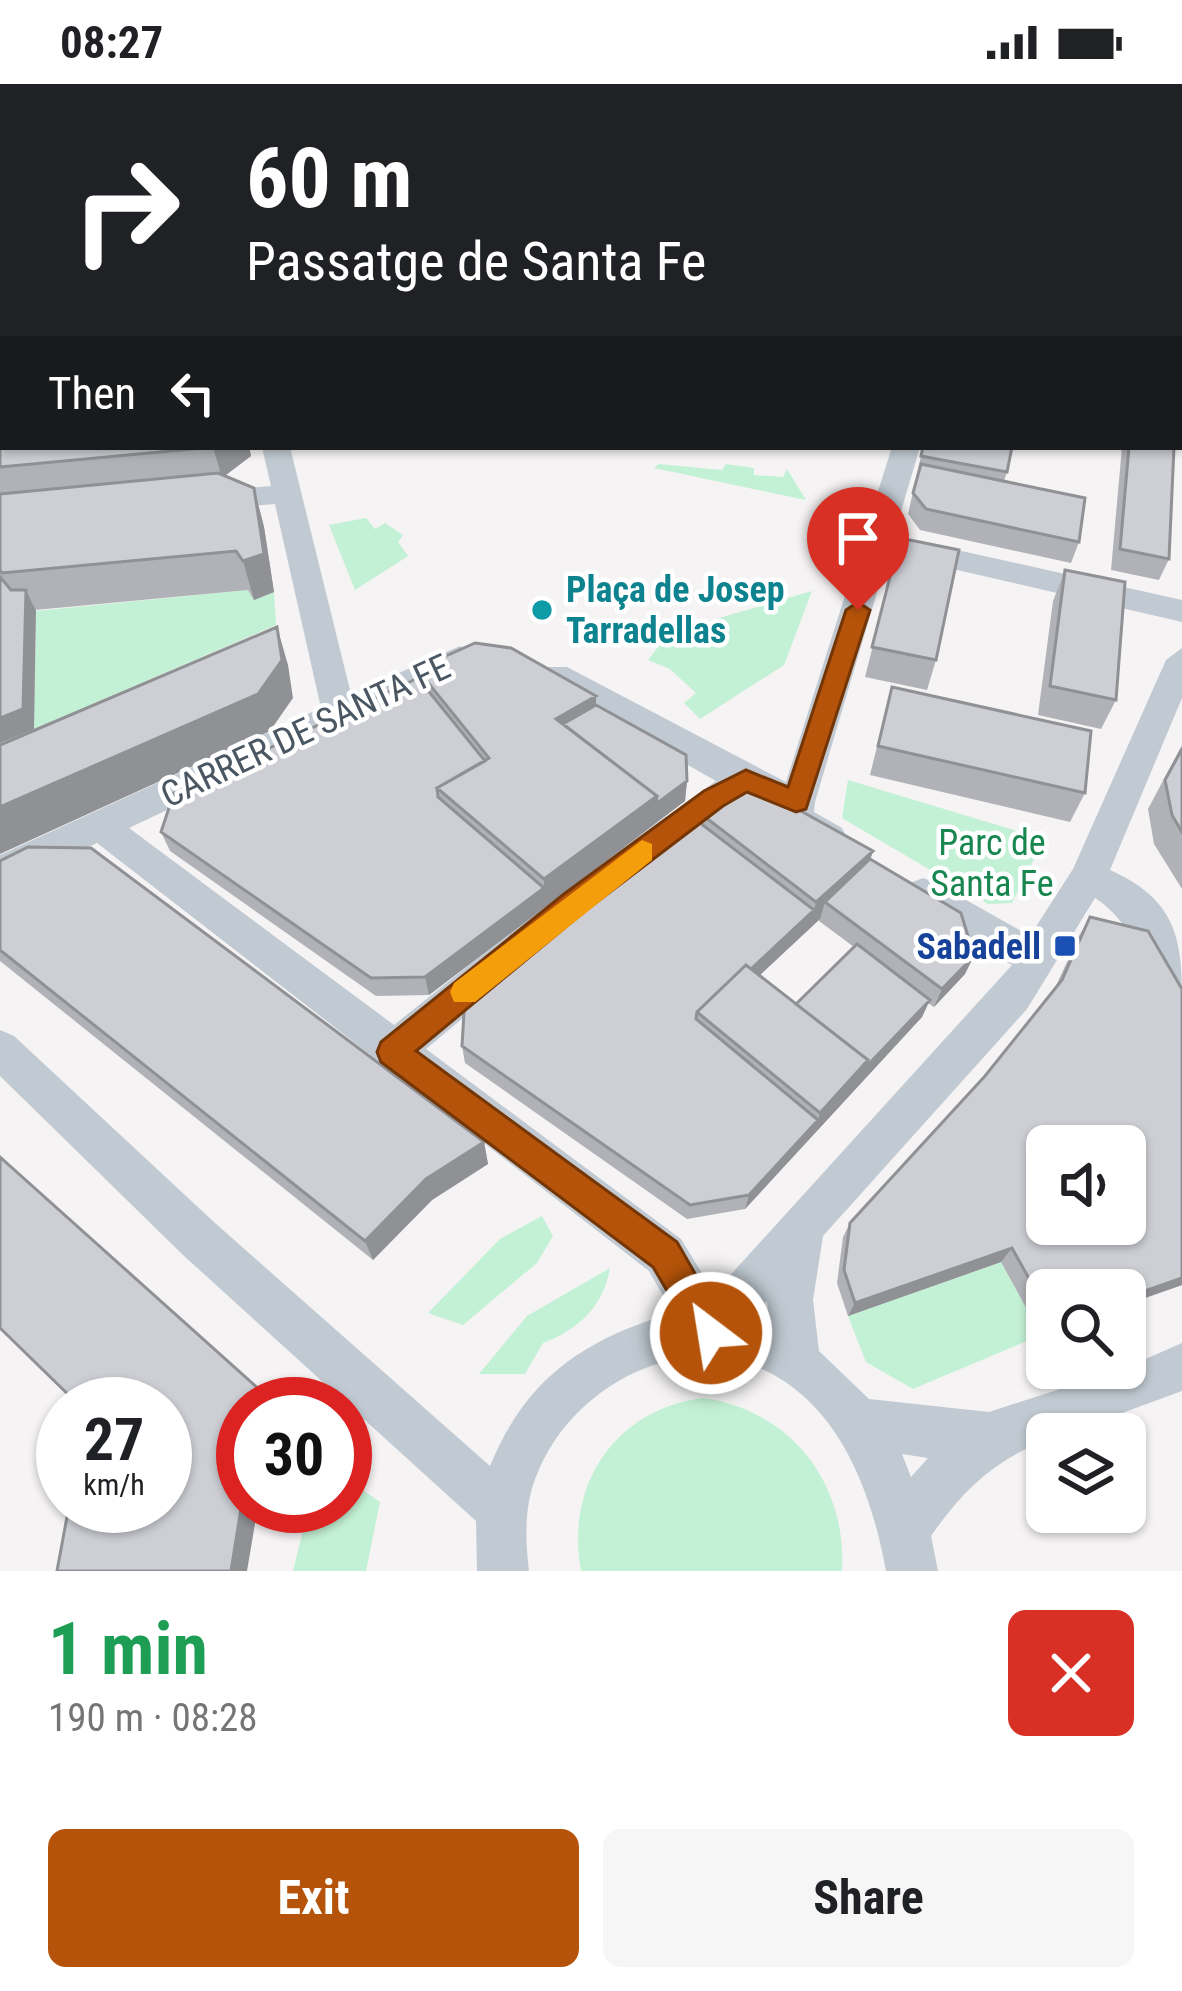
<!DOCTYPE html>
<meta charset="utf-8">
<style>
:root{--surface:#fff;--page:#f6f6f6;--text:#202124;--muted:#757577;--accent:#b45309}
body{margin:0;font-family:"Roboto Condensed",sans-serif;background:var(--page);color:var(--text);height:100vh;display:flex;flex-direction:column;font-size:45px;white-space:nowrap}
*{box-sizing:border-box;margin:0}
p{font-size:39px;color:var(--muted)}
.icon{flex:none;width:66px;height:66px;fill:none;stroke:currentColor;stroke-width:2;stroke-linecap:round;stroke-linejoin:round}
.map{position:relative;height:1487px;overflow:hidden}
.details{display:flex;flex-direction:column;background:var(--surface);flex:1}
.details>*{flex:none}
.hud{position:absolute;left:0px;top:0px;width:1182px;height:366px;box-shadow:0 3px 9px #0004;background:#202124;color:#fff;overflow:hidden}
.controls{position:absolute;left:1026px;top:1041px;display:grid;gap:24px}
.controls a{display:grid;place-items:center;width:120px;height:120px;border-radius:18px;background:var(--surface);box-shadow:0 3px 9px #0004;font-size:60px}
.speed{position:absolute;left:36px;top:1293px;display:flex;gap:24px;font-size:60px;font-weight:700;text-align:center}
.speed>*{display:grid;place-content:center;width:156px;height:156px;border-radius:50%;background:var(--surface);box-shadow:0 3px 9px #0004;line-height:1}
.speed small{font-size:30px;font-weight:400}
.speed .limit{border:18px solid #d22;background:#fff;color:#111}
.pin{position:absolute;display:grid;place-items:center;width:102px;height:102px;color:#fff;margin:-123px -51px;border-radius:50% 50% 50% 0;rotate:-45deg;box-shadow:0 0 12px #0007}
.pin .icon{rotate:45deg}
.me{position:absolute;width:132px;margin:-66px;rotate:329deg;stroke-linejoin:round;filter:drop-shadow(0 0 9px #0008)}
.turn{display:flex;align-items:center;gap:42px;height:252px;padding:0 48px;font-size:54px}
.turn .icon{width:156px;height:156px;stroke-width:2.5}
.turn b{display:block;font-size:84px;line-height:102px}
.then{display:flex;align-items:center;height:114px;padding:0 48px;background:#0003;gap:24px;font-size:45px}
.round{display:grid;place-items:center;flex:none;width:126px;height:126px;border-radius:18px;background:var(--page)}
.headline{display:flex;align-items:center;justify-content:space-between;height:204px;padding:0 48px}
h1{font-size:72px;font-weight:700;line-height:90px;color:#1e9e55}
.button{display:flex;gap:24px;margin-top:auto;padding:24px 48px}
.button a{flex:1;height:138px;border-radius:18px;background:var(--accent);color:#fff;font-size:48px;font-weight:700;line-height:138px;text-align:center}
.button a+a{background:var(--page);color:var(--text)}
.status{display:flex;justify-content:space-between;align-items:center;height:84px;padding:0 60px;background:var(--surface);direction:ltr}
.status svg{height:33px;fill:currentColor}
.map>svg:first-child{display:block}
</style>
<div class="status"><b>08:27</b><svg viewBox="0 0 49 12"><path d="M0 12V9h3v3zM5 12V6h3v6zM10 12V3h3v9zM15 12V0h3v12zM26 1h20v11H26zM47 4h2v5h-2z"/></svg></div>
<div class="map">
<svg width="1182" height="1487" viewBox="0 0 1182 1487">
<rect width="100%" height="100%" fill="#f5f3f3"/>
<path fill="#c3f1d5" d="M659,380L722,386L726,380L754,384V391L783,393L787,385L806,416L654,384Z
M366,434L375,445L385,439L403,451L398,458L408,472L355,506L329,441Z
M248,506L254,516L274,508L276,541L34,645L36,527Z
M812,507L784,581L700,635L684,619L696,609L670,585L648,576L659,562L657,552Z
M848,696L1044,755L1012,819L988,820L842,734Z
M542,1132L553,1152L537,1179L463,1241L428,1229L500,1155Z
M1001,1178L1041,1251L913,1305L866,1278L848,1232Z
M610,1184C603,1223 579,1245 543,1259L525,1290H479L527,1232Z
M703,1314C790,1326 847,1398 842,1487H581C565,1400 616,1325 703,1314Z
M345,1394L380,1418L366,1487H293L309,1422H345Z"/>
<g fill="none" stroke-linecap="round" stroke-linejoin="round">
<path fill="#c1cad2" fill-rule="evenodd" d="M85,0H111L83,3Z
M294,0H323L325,3H296Z
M644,0H676L642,3Z
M974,0H994V3H974Z
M1179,90H1182V104H1179Z
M3,137V151L0,152V138Z
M1179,191H1182V205H1179Z
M262,363H290L351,610L460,562L476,574L471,582L129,744L394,941L562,807L716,697L543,599L539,591L543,583H567L786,698L892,363H920L815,718L814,728L842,744L847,754L842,764C820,772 802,756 783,745L779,725L746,712L588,829L426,965L681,1155L714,1209L1012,881L910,821L904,810L910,799L923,794L936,799L1030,852L1073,785L1166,576L1182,564V614L1110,786C1170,813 1182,847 1182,908C1156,899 1131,836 1095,814L1027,925L823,1152L813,1216L819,1267L869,1315L989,1328L1125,1284L1182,1259V1307L1065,1350H1047V1356C995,1375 962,1407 931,1452L938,1487H886C872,1410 840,1320 762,1285C675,1246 572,1305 538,1388C524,1419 525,1454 529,1487H477L476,1437L183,1171L0,992V946L14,952L215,1139L490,1382C526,1294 584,1255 673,1229L649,1187L97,759L0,803V771L321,624L275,420L207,426L193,417L207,408L271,402ZM767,1217L769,1240L753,1234ZM902,1370L928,1374L911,1393Z
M912,456L1182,516V538L901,473L897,466L901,459Z"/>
<path fill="#c1cbd6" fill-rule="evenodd" d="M3,17V36L0,37V18Z"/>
</g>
<path fill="#b0b2b7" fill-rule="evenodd" d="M394,0H595V3H394Z
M911,0H971V2L952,3H913Z
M0,259H3V363H249L251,372L224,392L254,404L264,443L274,508L254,516L248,506L35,526L34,645L0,659Z
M1179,284L1182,285V330H1179Z
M923,363L1007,388L1004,397L1079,458L1071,479L920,446L908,430Z
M1122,363H1174L1169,475L1159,496L1111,486Z
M900,454L936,576L927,606L865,593Z
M1065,486L1116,616L1101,645L1038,631L1053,517Z
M417,585L596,612V621L687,697L685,717L429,911L376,912L170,767L161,748L418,594Z
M892,603L1085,709L1070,738L870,691Z
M1182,661V805L1154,760L1148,725Z
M692,723L873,767L870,775L965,890L934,923L928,919L922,933L745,1125L687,1135L465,979L462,962L691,732ZM820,835L819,837L854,863L796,920L759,891Z
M0,777L484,1058L488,1080L432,1116L373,1176L0,877Z
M1090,833L1182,1201L1125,1221V1206H1047V1249L1041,1251L1001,1178L848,1232L837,1199L843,1153L850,1139L985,992L1055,904L1079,852Z"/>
<path fill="#909195" d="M535,0H595V3H516Z
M0,285H3V363L0,378Z
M213,363H249L251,372L222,394Z
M254,404L264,443L274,508L254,516L243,477Z
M26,506L36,527L34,645L0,659V634Z
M277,543L288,581L293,614L270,647L0,770V723Z
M596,612V641L572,656L556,635Z
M687,697L685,717L429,911L425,893L544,804V795L657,712Z
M873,767L864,794L825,818L820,835L710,938L701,931L814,826L816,818Z
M974,872L965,890L934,923L942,905Z
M930,916L922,933L745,1125L749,1111L818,1036L820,1029L868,976Z
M484,1058L488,1080L432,1116L373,1176L365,1157L426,1095Z
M1012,1164L1001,1178L848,1232L855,1219Z
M1182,1194V1201L1125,1221V1214Z
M243,1412V1422H258L247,1487H231Z"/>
<path fill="#cdcfd5" stroke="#909195" stroke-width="3" fill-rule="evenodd" d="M456,0H535L516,3H470Z
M0,259H3V285H0Z
M1179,284L1182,285V308L1179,307Z
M0,346H3V363H213L0,383Z
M923,363H1012L1007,388L921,372Z
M1129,363H1174L1169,475L1120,465Z
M921,380L1085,414L1079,458L926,425L913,409Z
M218,389L254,404L264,470L243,477L236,467L2,489L0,486V410Z
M900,454L959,466L936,576L872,563Z
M1065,486L1125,498L1116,616L1050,602Z
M0,493L11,506H26L23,625L0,634Z
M277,543L282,576L258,610L0,723V661Z
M475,559L511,564L596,612L556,635L657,712L544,795L437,704L489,674L417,585Z
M418,594L485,677L437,704L438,713L544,804L425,893L371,894L161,748L174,709Z
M892,603L1091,647L1085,709L878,662Z
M596,621L686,671L687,697L656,720L657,712L563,640Z
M1182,665V748L1172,731L1165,696Z
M763,706L873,767L816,818L692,723L711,709Z
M691,732L814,826L751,885L746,881L697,928L696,935L818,1036L749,1111L690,1121L462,962L465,912Z
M28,763L91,764L484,1058L426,1095L365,1157L0,866V777Z
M870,775L961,829L974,872L942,905L825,818Z
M1090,833L1148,847L1182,905V1194L1125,1214V1206H1047V1227L1012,1164L855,1219L844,1186L850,1139L985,992L1062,896ZM1047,1062H1125V1140H1047Z
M857,860L930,916L865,984L868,976L796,920Z
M746,881L868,976L820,1029L697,928Z
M0,1073L271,1316L270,1320H243V1412L231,1487H57L69,1422H165V1320H78L0,1244Z"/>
<path fill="#b45309" stroke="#753606" stroke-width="3" d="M858,518L870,526L806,725L796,728L747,708L723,722L585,827L416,967L677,1158L729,1249L724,1261L711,1266L699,1261L653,1183L381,978L377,968L381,958L564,810L704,707L746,686L788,703L846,526Z"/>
<path fill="#f59e0b" d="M642,756L652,760V776L475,918H454L450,908L454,899Z"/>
<circle fill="#0f9aa8" stroke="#fff" stroke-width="4.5" cx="542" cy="526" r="12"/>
<rect fill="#1a4fb4" stroke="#fff" stroke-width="4.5" x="1053" y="850" width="24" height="24" rx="6"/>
<g text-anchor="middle" stroke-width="9" stroke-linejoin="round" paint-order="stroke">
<g font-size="36" font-weight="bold" fill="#0d838f" stroke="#fff" text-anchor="start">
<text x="566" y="518">Plaça de Josep<tspan x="566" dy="41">Tarradellas</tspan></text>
</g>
<g font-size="36" fill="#4a5661" stroke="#fff">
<text transform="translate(305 646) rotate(-25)" y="13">CARRER DE SANTA FE</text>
</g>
<g font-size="36" fill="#17864f" stroke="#fff">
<text x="992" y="771">Parc de<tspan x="992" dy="41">Santa Fe</tspan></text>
</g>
<g font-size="36" font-weight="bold" fill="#164399" stroke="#fff" text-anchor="end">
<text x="1041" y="875">Sabadell</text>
</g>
</g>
</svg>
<div class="controls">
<a><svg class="icon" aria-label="sound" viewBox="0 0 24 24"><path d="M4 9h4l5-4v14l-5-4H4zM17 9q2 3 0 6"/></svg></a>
<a><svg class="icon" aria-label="search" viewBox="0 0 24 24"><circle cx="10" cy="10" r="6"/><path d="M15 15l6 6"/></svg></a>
<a><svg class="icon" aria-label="layers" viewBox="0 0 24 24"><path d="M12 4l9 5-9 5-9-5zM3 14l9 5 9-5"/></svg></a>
</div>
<div class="speed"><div>27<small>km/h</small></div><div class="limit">30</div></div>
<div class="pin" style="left:858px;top:526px;background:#d93025"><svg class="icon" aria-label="arrive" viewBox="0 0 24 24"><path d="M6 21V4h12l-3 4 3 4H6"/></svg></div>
<svg class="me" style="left:711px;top:1249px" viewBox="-20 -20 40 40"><circle r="17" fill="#b45309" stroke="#fff" stroke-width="3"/><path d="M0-11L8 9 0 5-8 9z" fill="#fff"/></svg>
<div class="hud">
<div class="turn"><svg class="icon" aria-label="right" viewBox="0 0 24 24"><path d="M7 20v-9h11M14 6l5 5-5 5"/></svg><div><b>60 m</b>Passatge de Santa Fe</div></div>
<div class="then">Then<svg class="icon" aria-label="left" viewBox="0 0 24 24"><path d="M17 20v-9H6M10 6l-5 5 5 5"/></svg></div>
</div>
</div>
<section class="details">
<div class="headline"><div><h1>1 min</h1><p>190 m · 08:28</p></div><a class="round" style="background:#d93025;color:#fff"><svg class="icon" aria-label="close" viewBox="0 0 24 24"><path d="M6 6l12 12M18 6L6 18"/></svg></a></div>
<div class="button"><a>Exit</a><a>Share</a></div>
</section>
